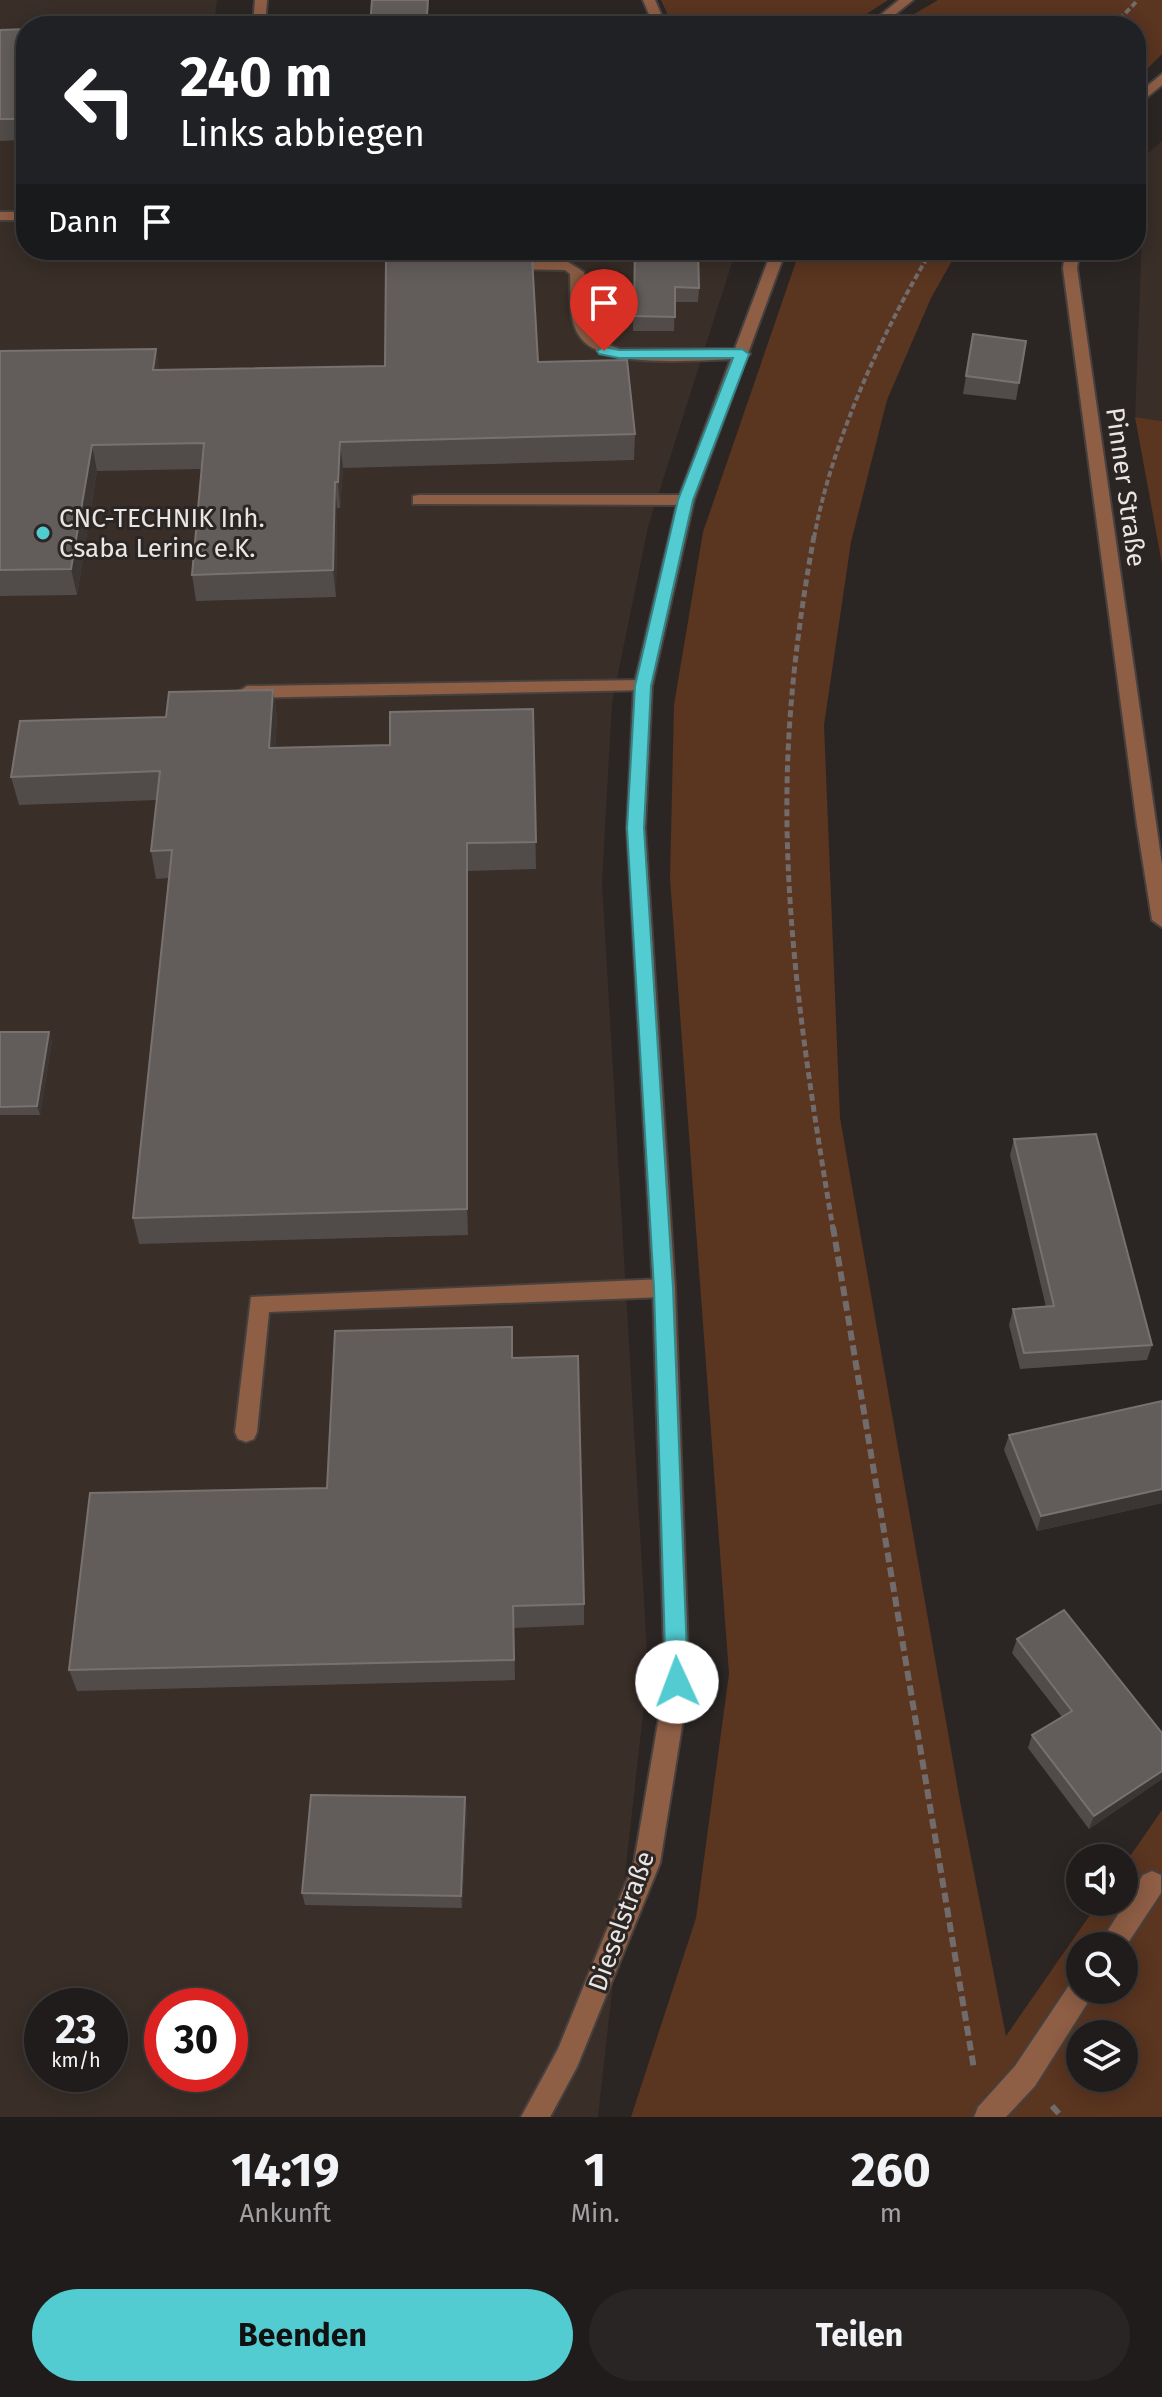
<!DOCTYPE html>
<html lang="de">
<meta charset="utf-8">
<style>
:root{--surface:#201c1b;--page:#282524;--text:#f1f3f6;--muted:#a2a1a3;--line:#3d3a3a;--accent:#52ccd1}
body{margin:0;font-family:"Fira Sans",sans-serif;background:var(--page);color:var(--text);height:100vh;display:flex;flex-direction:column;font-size:30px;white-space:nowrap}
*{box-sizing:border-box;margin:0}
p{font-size:26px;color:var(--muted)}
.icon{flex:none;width:44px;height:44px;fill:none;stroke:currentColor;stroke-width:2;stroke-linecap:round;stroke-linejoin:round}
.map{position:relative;height:2117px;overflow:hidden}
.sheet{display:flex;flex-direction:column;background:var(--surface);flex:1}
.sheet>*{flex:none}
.hud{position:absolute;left:16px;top:16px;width:1130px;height:244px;border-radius:32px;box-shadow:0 4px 20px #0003,0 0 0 2px var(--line);background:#202124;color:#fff;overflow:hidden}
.buttons{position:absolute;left:1066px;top:1844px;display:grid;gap:16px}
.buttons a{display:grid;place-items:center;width:72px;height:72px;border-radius:50%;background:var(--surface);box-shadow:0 4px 20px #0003,0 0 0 2px var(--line);font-size:40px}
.speed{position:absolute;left:24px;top:1988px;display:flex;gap:16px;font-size:40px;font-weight:700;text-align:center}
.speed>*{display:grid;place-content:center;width:104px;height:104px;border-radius:50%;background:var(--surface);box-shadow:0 4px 20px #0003,0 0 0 2px var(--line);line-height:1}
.speed small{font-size:20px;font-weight:400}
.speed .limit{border:12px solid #d22;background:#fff;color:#111}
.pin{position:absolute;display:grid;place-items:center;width:68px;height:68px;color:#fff;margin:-82px -34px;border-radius:50% 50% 50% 0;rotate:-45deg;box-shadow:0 0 8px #0007}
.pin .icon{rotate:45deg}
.me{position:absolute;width:88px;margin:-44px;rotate:358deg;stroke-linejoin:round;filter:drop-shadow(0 0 6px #0008)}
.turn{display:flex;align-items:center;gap:28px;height:168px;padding:0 32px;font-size:36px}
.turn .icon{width:104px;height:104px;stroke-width:2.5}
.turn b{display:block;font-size:56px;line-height:68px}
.then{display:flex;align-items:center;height:76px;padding:0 32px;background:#0003;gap:16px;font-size:30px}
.eta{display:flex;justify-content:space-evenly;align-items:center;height:136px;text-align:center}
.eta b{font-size:48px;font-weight:700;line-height:56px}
.cta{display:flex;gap:16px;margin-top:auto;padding:16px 32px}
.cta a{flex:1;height:92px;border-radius:48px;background:var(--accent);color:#111;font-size:32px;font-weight:700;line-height:92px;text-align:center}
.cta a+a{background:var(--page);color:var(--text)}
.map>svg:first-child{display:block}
</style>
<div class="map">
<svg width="1162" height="2117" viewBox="0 0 1162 2117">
<rect width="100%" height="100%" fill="#2b2624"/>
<path fill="#392e28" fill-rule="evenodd" d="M0,0H217L214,26H26V250H736L648,527L612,703L602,882L648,1669L598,2117H0ZM42,2006H110V2074H42ZM162,2006H230V2074H162Z
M1162,141V421L1135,417L1145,156Z"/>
<path fill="#5a3520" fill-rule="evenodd" d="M661,0H888L868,13L858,26H673Z
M938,0H1162V54L1136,80V26H894Z
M800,250H958L931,298L887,400L851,542L824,725L840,1118L960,1801L1006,2036L1099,1902H1124V1865L1162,1810V2117H631L696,1918L729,1674L670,879L674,705L703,532ZM1080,1946H1124V1990H1080ZM1080,2034H1124V2078H1080Z
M1135,417L1162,421V564Z"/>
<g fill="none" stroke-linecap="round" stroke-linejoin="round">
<defs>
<path id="service" d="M461,250H482L514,261L568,262L584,272C587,307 579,337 620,349H742L750,354L742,359C703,359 599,372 578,334C568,317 571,293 570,274L565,270L513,269Z
M419,495H686L694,500L686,505L413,504V496Z
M643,680L649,682L652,686L649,690L247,698L238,692L247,686Z
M664,1279L672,1282L675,1288L672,1294L664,1297L269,1312L257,1432L254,1439L246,1442L238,1439L235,1432L251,1297Z"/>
<path id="minor" d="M255,0H267L265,26H253Z
M643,0H655L666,26H654Z
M899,0H913L881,26H867Z
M0,212H26V220H0Z
M772,250H786L694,500L652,686L645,828L675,1288L689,1682L660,1863L577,2067L550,2117H521L558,2049L634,1863L665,1682L653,1288L627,828L634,686L678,500Z
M1152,1871L1161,1875V1893L1124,1949V1946H1098L1143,1875Z
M1080,1977V1990H1094L1090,1999L1035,2086L1006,2117H974L978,2107L1015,2066L1072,1981Z"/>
<path id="tertiary" d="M1162,74V85L1136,106V95Z
M1066,250H1080L1077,268L1162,865V927L1152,920L1137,825L1063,268Z"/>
</defs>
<use href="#service" stroke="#46413f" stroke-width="4"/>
<use href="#minor" stroke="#46413f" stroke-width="4"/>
<use href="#tertiary" stroke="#46413f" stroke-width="4"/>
<path stroke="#716c6b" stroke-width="4" stroke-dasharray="6 3" stroke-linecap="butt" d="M1113,26L1138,0
M814,538C831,444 882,331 932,250"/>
<path stroke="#716c6b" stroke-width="5" stroke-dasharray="7 4" stroke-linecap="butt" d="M814,536C802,602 793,667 789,734C779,899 806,1067 833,1229"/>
<path stroke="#716c6b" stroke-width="6" stroke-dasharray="10 5" stroke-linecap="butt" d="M833,1227L974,2069
M1052,2106L1062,2117"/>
<use href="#service" fill="#8e5e45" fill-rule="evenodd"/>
<use href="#minor" fill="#8e5e45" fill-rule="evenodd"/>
<use href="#tertiary" fill="#8e5e45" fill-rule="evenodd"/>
</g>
<path fill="#514c4a" d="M26,29V187H20L16,165L21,140L0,141V30Z
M634,250L699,288L698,302H675L674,331H633Z
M973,334L1026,341L1016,400L963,394Z
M156,349L159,370L385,366L538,362L635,434L634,460L343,468L340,508H337L336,597L196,601L192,575L202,469L97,471L77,595L0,596V351Z
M273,690L277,718L275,748L390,745L533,709L536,869L468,871V1235L139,1244L133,1218L169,878L156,879L151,851L157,800L19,805L11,777Z
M0,1032L52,1041L40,1115H0Z
M1014,1139L1152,1345L1147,1360L1020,1369L1009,1325L1013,1309L1046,1307L1010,1155Z
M513,1358L584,1604V1625L514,1628L515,1680L77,1691L69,1670Z
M1162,1401V1503L1037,1531L1004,1450L1009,1435Z
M1017,1639L1162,1733V1779L1089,1829L1028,1748L1032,1735L1062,1717L1012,1653Z
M465,1797L467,1810L462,1908L305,1905L302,1893Z"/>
<path fill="#3b3634" d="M428,0L429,8L428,26H426Z
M156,349L160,375L153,370Z
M340,442L343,468L340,508L338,482Z
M92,445L97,471L77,595L71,569Z
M335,482L337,508L336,597L333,570Z
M273,690L277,718L273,776L269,748Z
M467,843L468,871V1235L467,1209Z
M49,1032L52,1041L40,1115L37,1106Z
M1162,1489V1503L1037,1531L1041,1516Z
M1162,1771V1779L1089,1829L1094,1816Z
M465,1797L467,1810L462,1908L461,1896Z"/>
<path fill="#625d5a" stroke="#777270" stroke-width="2" d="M372,0H428L426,26H370Z
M26,29V165H16L26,119H0V30Z
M635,250H698L699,288L675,287V317L634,316Z
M532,257L538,362L627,360L635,434L340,442L338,482H335L333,570L192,575L204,443L92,445L71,569L0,570V351L156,349L153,370L385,366L386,261Z
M973,334L1026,341L1019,383L966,376Z
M273,690L269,748L390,745V712L533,709L536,842L467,843V1209L133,1218L172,850L151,851L160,771L11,777L20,721L166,717L169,692Z
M0,1032H49L37,1106L0,1107Z
M1096,1134L1152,1345L1024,1353L1013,1309L1054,1306L1014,1139Z
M512,1327V1358L578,1356L584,1604L513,1606L514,1660L69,1670L90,1493L327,1488L335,1331Z
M1162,1401V1489L1041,1516L1009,1435Z
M1064,1610L1162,1733V1771L1094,1816L1032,1735L1072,1711L1017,1639Z
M311,1795L465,1797L461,1896L302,1893Z"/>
<path fill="#52ccd1" stroke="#358588" stroke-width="2" d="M604,347L619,350L742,349L749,354L693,500L651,686L644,828L673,1288L688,1682L685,1689L677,1692L670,1689L666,1682L654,1288L627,828L635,686L678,500L733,358H619L599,354L597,351Z"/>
<circle fill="#52ccd1" stroke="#2b2624" stroke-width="3" cx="43" cy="533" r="8"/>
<g text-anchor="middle" stroke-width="6" stroke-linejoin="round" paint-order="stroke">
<g font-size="26" fill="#e9e5e4" stroke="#2b2624">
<text transform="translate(1126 487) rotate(82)" y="9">Pinner Straße</text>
<text transform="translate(621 1921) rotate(-70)" y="9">Dieselstraße</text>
</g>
<g font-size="26" fill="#e9e5e4" stroke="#2b2624" text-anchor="start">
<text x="59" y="527">CNC-TECHNIK Inh.<tspan x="59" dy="30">Csaba Lerinc e.K.</tspan></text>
</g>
</g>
</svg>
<div class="buttons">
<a><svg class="icon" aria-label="sound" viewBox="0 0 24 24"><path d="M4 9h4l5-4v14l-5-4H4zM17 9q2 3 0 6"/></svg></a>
<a><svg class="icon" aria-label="search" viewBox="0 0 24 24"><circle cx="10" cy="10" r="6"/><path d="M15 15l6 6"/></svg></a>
<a><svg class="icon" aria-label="layers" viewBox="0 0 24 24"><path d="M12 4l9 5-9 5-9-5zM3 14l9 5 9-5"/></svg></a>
</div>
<div class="speed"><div>23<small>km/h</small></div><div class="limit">30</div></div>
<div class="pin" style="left:604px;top:351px;background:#d93025"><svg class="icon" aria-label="arrive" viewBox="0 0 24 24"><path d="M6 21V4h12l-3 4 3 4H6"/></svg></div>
<svg class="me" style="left:677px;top:1682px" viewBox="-20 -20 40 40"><circle r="19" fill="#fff"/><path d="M0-13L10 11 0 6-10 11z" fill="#52ccd1"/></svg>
<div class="hud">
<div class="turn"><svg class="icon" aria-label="left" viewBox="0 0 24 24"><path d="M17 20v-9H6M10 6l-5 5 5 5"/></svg><div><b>240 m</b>Links abbiegen</div></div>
<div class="then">Dann<svg class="icon" aria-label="arrive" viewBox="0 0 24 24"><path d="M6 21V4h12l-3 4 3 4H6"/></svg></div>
</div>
</div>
<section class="sheet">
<div class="eta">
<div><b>14:19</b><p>Ankunft</p></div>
<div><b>1</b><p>Min.</p></div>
<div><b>260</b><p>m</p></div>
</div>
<div class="cta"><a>Beenden</a><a>Teilen</a></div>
</section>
